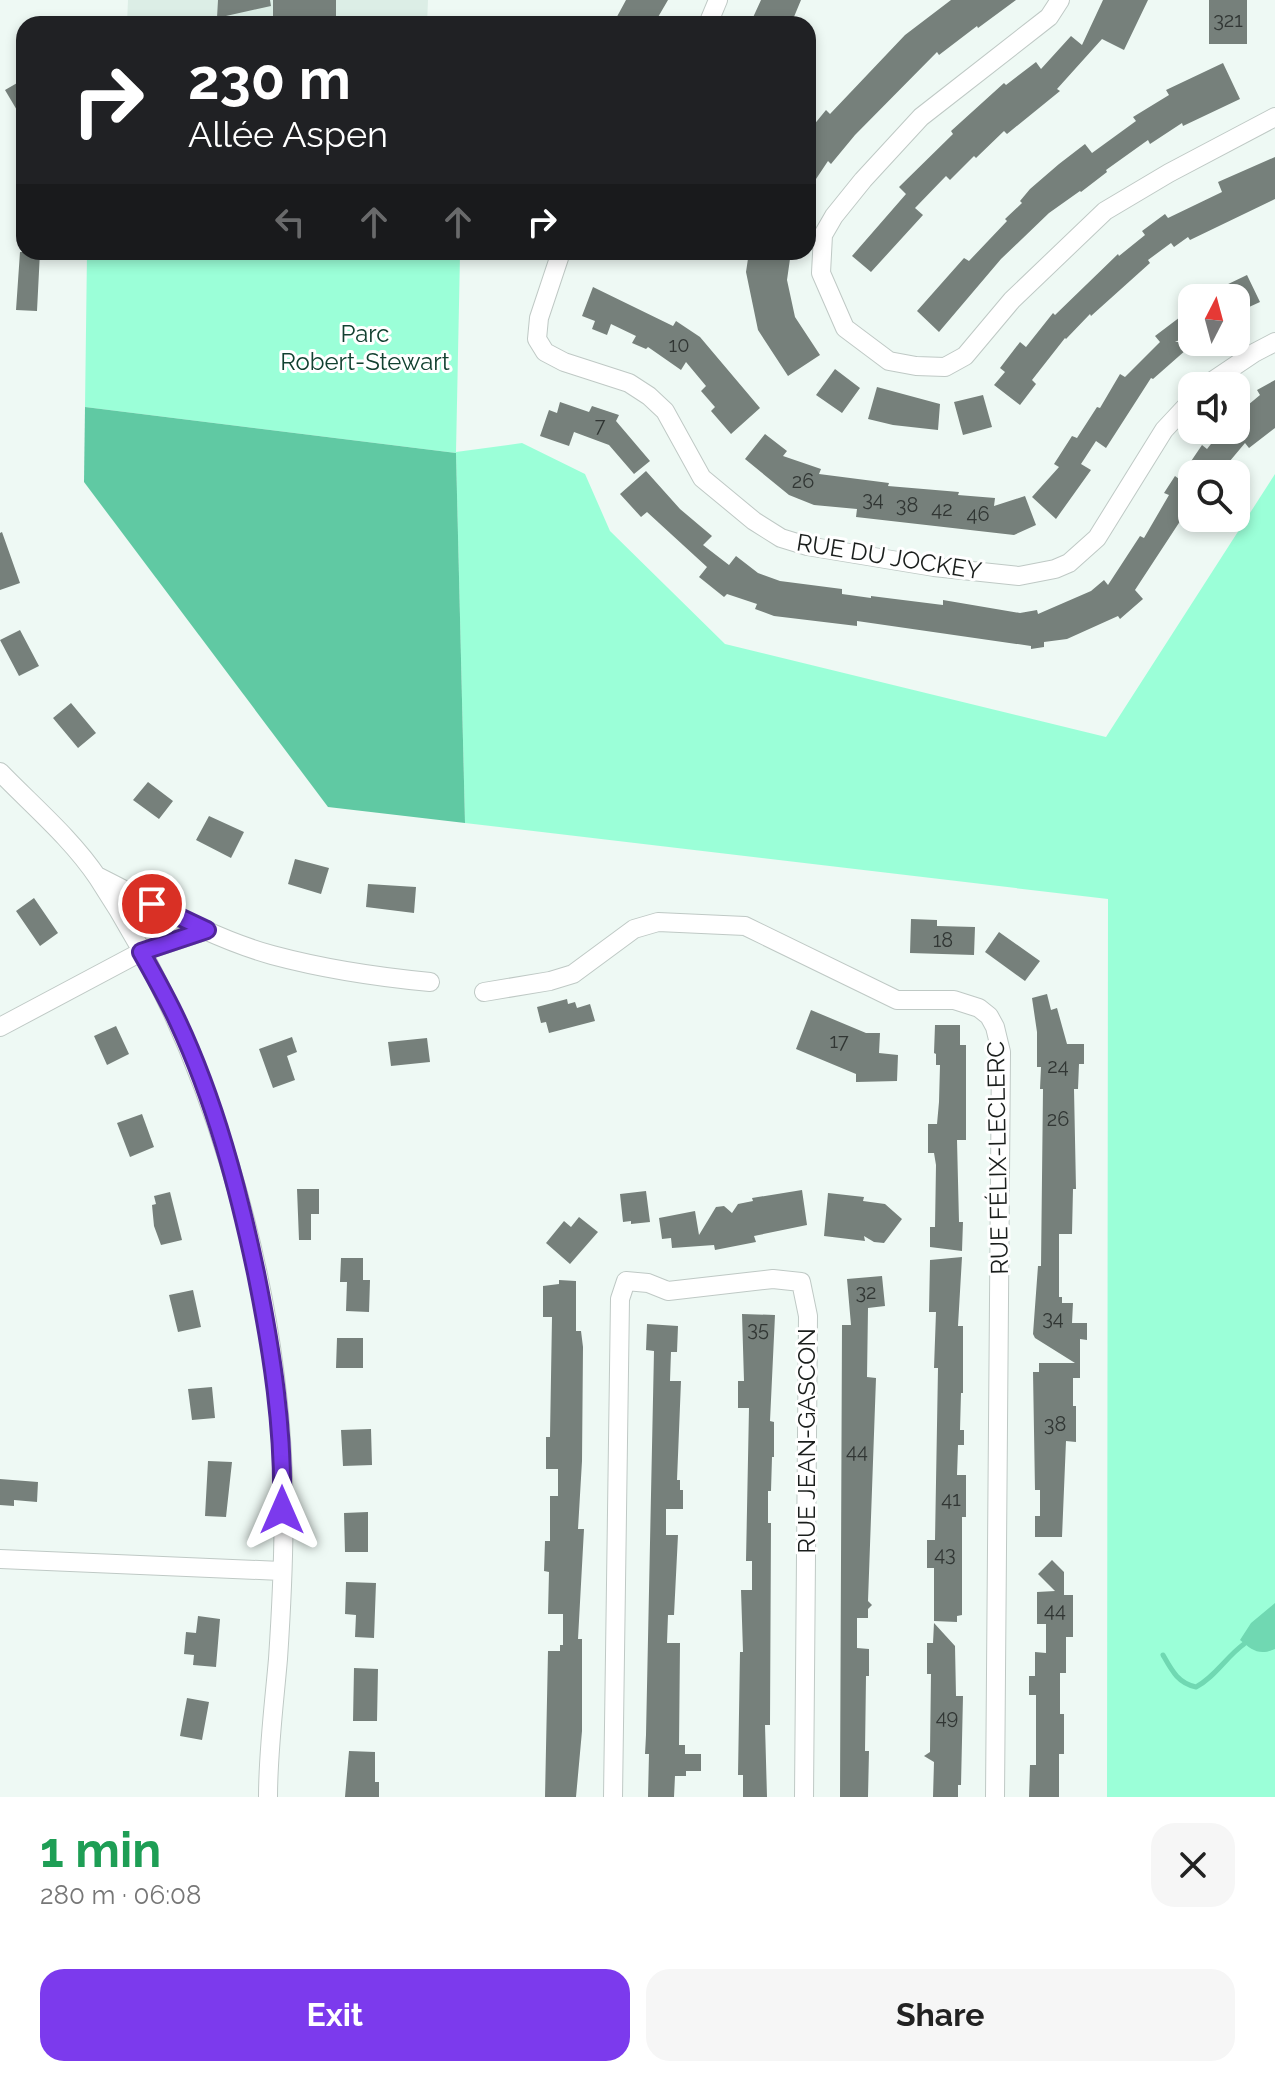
<!DOCTYPE html>
<meta charset="utf-8">
<style>
:root{--surface:#fff;--page:#f6f6f6;--text:#222;--muted:#767676;--accent:#7c3aed}
body{margin:0;font-family:Raleway,sans-serif;background:var(--page);color:var(--text);height:100vh;display:flex;flex-direction:column;font-size:30px;white-space:nowrap}
*{box-sizing:border-box;margin:0}
p{font-size:26px;color:var(--muted)}
.icon{flex:none;width:44px;height:44px;fill:none;stroke:currentColor;stroke-width:2;stroke-linecap:round;stroke-linejoin:round}
.map{position:relative;height:1797px;overflow:hidden}
.details{display:flex;flex-direction:column;background:var(--surface);flex:1}
.details>*{flex:none}
.banner{position:absolute;left:16px;top:16px;width:800px;height:244px;border-radius:24px;box-shadow:0 4px 12px #0003;background:#202124;color:#fff;overflow:hidden}
.needle{width:52px;rotate:6deg}
.controls{position:absolute;left:1178px;top:284px;display:grid;gap:16px}
.controls a{display:grid;place-items:center;width:72px;height:72px;border-radius:16px;background:var(--surface);box-shadow:0 4px 12px #0003;font-size:40px}
.pin{position:absolute;display:grid;place-items:center;width:68px;height:68px;color:#fff;margin:-34px;border:4px solid #fff;border-radius:50%;box-shadow:0 2px 8px #0007}
.me{position:absolute;width:88px;margin:-44px;rotate:0deg;stroke-linejoin:round;filter:drop-shadow(0 0 6px #0008)}
.turn{display:flex;align-items:center;gap:28px;height:168px;padding:0 40px;font-size:36px}
.turn .icon{width:104px;height:104px;stroke-width:2.5}
.turn b{display:block;font-size:56px;line-height:68px}
.lanes{display:flex;align-items:center;height:76px;padding:0 40px;background:#0003;justify-content:center;gap:40px;direction:ltr}
.lanes .off{opacity:.35}
.round{display:grid;place-items:center;flex:none;width:84px;height:84px;border-radius:24px;background:var(--page)}
.head{display:flex;align-items:center;justify-content:space-between;height:136px;padding:0 40px}
h1{font-size:48px;font-weight:700;line-height:60px;color:#1e9e55}
.button{display:flex;gap:16px;margin-top:auto;padding:16px 40px}
.button a{flex:1;height:92px;border-radius:24px;background:var(--accent);color:#fff;font-size:32px;font-weight:700;line-height:92px;text-align:center}
.button a+a{background:var(--page);color:var(--text)}
.map>svg:first-child{display:block}
</style>
<div class="map">
<svg width="1275" height="1797" viewBox="0 0 1275 1797">
<rect width="100%" height="100%" fill="#eef9f4"/>
<path fill="#dceee6" d="M128,0H428L427,24H127Z"/>
<path fill="#9bffd8" d="M234,252L460,255L456,452L522,443L585,474L610,531L725,644L1106,737L1275,474V1797H1107L1108,899L465,823L456,453L85,407L87,253Z"/>
<path fill="#60c9a3" d="M85,407L456,453L465,823L328,807L84,482Z"/>
<path fill="#70d8b2" d="M1275,1603V1649C1259,1656 1252,1650 1240,1640L1251,1623Z"/>
<g fill="none" stroke-linecap="round" stroke-linejoin="round">
<path stroke="#70d8b2" stroke-width="5" d="M1163,1655C1172,1671 1178,1683 1196,1687C1215,1677 1226,1657 1244,1644"/>
</g>
<path fill="#76807b" d="M218,0H270L271,6L217,18Z
M273,0H336V24H273Z
M626,0H668L654,24H613Z
M761,0H801L791,24H750Z
M951,0H1016L978,28L977,26L939,55L937,52L855,135L831,164L828,161L808,191V132L826,110L830,114L905,35Z
M1103,0H1148L1124,50L1102,39L1057,89L1060,91L1007,134L1004,131L976,158L974,156L950,180L946,176L915,208L923,215L871,272L852,256L906,194L899,187L953,134L951,131L1004,83L1006,85L1036,62L1041,69L1071,36L1082,45Z
M1209,0H1247V44H1209Z
M1223,63L1240,99L1183,126L1182,123L1150,144L1148,140L1106,170L1107,172L1081,192L1080,191L1049,213L1001,259L939,332L917,311L964,258L969,261L1007,221L1005,219L1022,203L1020,201L1030,189L1059,164L1085,144L1092,153L1136,121L1133,117L1169,95L1166,90Z
M24,79V122L5,90Z
M1275,157V199L1190,240L1188,237L1174,247L1171,243L1148,260L1150,263L1091,316L1090,314L1066,339L1065,338L1032,380L1036,384L1020,405L994,385L1005,372L1000,368L1020,342L1026,347L1053,313L1055,315L1118,254L1119,256L1145,235L1142,231L1165,214L1168,218L1222,192L1218,182Z
M20,252H40L37,311L16,310Z
M749,252H791L787,280L795,317L820,355L788,376L758,330L746,272Z
M1247,275L1260,302L1236,313V298H1199Z
M593,287L673,326L676,321L700,337L760,408L731,434L711,411L715,407L701,391L706,386L686,362L681,370L648,347L646,349L632,343L636,336L611,324L607,335L592,329L595,321L582,316Z
M1192,308V334L1175,342H1195L1153,379L1151,378L1106,448L1096,441L1081,464L1091,470L1056,519L1032,497L1059,467L1054,464L1072,436L1077,438L1097,407L1100,408L1120,374L1125,377L1160,342L1155,336Z
M835,369L860,388L842,413L816,395Z
M1275,380V428L1249,448L1245,443L1219,474H1192V503L1135,590L1143,599L1120,619L1118,616L1067,639L1044,642V647L1031,649V646L857,621V626L774,616L755,609L757,604L727,594L724,597L699,577L707,567L647,512L641,517L620,494L646,471L680,509L712,536L703,545L729,565L736,556L758,573L780,581L842,589V594L871,598V596L943,605V600L1020,613L1037,610L1038,614L1091,591L1104,580L1108,585L1140,536L1144,538L1169,495L1164,493L1175,476L1179,479L1202,445L1207,449L1222,430H1236V415L1260,395L1257,390Z
M877,387L940,404L938,430L893,425L868,419Z
M983,395L992,427L963,435L954,402Z
M560,402L589,412L592,406L619,415L616,421L650,461L634,474L609,445L574,432L569,446L540,436L549,410L557,413Z
M765,434L787,451L783,456L821,469L819,474L889,483L888,486L959,492L958,495L995,498L994,506L1025,496L1036,525L1014,535L856,517L857,509L814,505L789,495L745,459Z
M2,532L20,583L0,590V533Z
M20,630L39,666L19,676L0,640Z
M71,703L96,733L78,748L53,718Z
M148,782L173,801L159,819L133,800Z
M209,816L244,832L231,858L196,840Z
M295,859L329,868L321,894L288,884Z
M368,884L416,887L414,913L366,907Z
M34,898L58,933L40,946L16,911Z
M911,919L937,920V926L975,927L974,955L910,953Z
M999,932L1040,961L1025,981L985,952Z
M1047,994L1051,1010L1057,1008L1067,1044H1084V1064H1079L1078,1089H1074L1076,1189H1073L1072,1234H1059V1297H1062V1303H1073L1072,1323H1087V1340L1080,1339V1378H1073V1406H1076V1442L1066,1441L1062,1537H1035V1516H1040V1490H1035L1033,1372H1039V1363H1075L1035,1338L1033,1334L1038,1266H1041L1043,1089H1040L1041,1067H1037V1032L1032,998Z
M567,999L568,1004L575,1002L577,1008L590,1004L595,1021L549,1033L546,1022L541,1023L537,1007Z
M811,1010L866,1033H880L879,1053L898,1055L897,1081L856,1082V1074L796,1049Z
M935,1025H960V1045H966V1140H957L959,1222H963L962,1251L930,1247V1227H935L936,1165L934,1153H928V1124H937L939,1102L940,1065H936V1054L934,1053Z
M116,1026L129,1054L107,1065L94,1036Z
M292,1037L297,1052L287,1056L295,1080L273,1088L259,1049Z
M427,1038L430,1062L391,1066L388,1042Z
M142,1114L154,1147L130,1157L117,1123Z
M297,1189H319V1214H311V1240H299Z
M802,1190L807,1225L754,1236L756,1242L715,1250L714,1245L672,1248L671,1238L662,1239L659,1218L695,1211L699,1235L716,1207L724,1206L732,1213L738,1204L753,1201L752,1198Z
M646,1191L650,1222L631,1224V1221L623,1222L620,1194Z
M170,1192L182,1240L161,1245L154,1226L152,1205L156,1204L154,1196Z
M828,1193L864,1197L863,1201L885,1204L902,1219L884,1243L874,1242L864,1236L865,1241L824,1236Z
M579,1217L598,1232L570,1264L546,1243L564,1221L571,1227Z
M962,1257L958,1326H963V1393H961L960,1430H964V1445H958L957,1475H966V1517H962V1615L957,1616V1622L934,1621V1568H927V1540H935L938,1368H934L936,1312H929L930,1260Z
M341,1258H363V1280H370L369,1312L346,1311L347,1282H340Z
M882,1276L885,1306L868,1308L867,1377L876,1378L868,1601L872,1605L868,1609V1618H857V1648L869,1649V1676H866L865,1751H869L868,1797H840L842,1325H851L847,1279Z
M559,1280L576,1281V1331H581L583,1347L582,1461L578,1529H584L578,1639H582V1731L576,1797H545L548,1651H560V1645H563V1614H548L549,1572L544,1571L545,1541H550V1496H558V1469H546V1437H550L552,1317H543V1286L559,1284Z
M193,1290L201,1327L178,1332L169,1295Z
M742,1314L775,1315L770,1421L774,1422V1457H772L771,1491H768V1523H771L770,1725H765L767,1797H743V1775H738L740,1652H743L741,1590H752V1561H746L749,1408H738V1381H744Z
M647,1324L678,1326L677,1352H671L670,1381H681L677,1480H680V1490H683V1509H666V1535H678L674,1615H668L667,1643H680L679,1745H685V1754H701V1771H686V1776H675L674,1797H648L649,1754H645L646,1735L654,1351L646,1350Z
M337,1338H363V1368H336Z
M212,1387L215,1418L192,1420L188,1389Z
M371,1429L372,1465L343,1466L341,1430Z
M208,1461L232,1462L226,1517L205,1516Z
M0,1479L38,1482L37,1502L14,1500V1506L0,1505Z
M368,1512V1552H345L344,1513Z
M1052,1560L1064,1572V1595H1073V1637H1066V1673H1060V1714H1064V1754H1059V1797H1029L1030,1765H1036V1695H1029V1676H1035V1652L1046,1653V1624H1037V1592L1055,1591L1038,1574Z
M346,1582L376,1583L374,1638L355,1637L356,1615L345,1614Z
M198,1616L220,1619L216,1667L193,1665L194,1655L184,1654L186,1632L196,1633Z
M934,1623L955,1646L956,1696H963L961,1785H958V1797H933L934,1762L924,1756L930,1752L931,1674H927V1643H933Z
M354,1668L378,1669L377,1721H353Z
M187,1698L209,1702L202,1740L180,1736Z
M349,1751L375,1752V1782H379V1797H345Z"/>
<g fill="none" stroke-linecap="round" stroke-linejoin="round">
<defs>
<path id="minor" d="M1060,0L1049,17L921,117L863,180L834,216L823,235L821,273L845,328L889,361L916,366L945,367L965,356L1012,300L1105,211L1169,173L1275,117
M708,24L718,0
M561,252L539,318L537,339L545,352L564,362L629,383L649,396L665,411L702,478L754,521L781,538L807,546L934,567L1019,576L1055,569L1069,563L1097,538L1164,430L1192,400
M1205,386L1254,353L1275,342
M0,772C33,806 72,839 98,878C210,1047 276,1276 283,1477C285,1537 282,1599 278,1659C274,1705 268,1751 268,1797
M97,876C153,904 211,938 272,955C324,969 377,977 430,982
M484,992L550,981L573,974L634,929L658,922L745,926L897,1000H954L979,1008L989,1016L995,1027L1001,1052L995,1797
M0,1027L141,952L207,930
M0,1559L281,1571
M613,1797L620,1299L626,1281L648,1283L668,1291L773,1279L801,1282L808,1316L804,1797"/>
</defs>
<use href="#minor" stroke="#bfc9c5" stroke-width="20"/>
<use href="#minor" stroke="#fff" stroke-width="18"/>
</g>
<g fill="none" stroke-linecap="round" stroke-linejoin="round">
<defs>
<path id="route" d="M152,904L207,930L141,952C154,975 167,998 178,1022C215,1101 238,1188 256,1273C272,1352 284,1429 282,1510"/>
</defs>
<use href="#route" stroke="#51269a" stroke-width="20"/>
<use href="#route" stroke="#7c3aed" stroke-width="14"/>
</g>
<g text-anchor="middle" stroke-width="6" stroke-linejoin="round" paint-order="stroke">
<g font-size="20" fill="#313634">
<text x="1228" y="27">321</text>
<text x="679" y="352">10</text>
<text x="600" y="432">7</text>
<text x="803" y="488">26</text>
<text x="873" y="506">34</text>
<text x="907" y="512">38</text>
<text x="942" y="516">42</text>
<text x="978" y="521">46</text>
<text x="943" y="947">18</text>
<text x="839" y="1048">17</text>
<text x="1058" y="1073">24</text>
<text x="1058" y="1126">26</text>
<text x="866" y="1299">32</text>
<text x="1053" y="1325">34</text>
<text x="758" y="1336">35</text>
<text x="1055" y="1431">38</text>
<text x="857" y="1458">44</text>
<text x="951" y="1506">41</text>
<text x="945" y="1561">43</text>
<text x="1055" y="1617">44</text>
<text x="947" y="1724">49</text>
</g>
<g font-size="24" fill="#124131" stroke="#fff">
<text x="365" y="342">Parc<tspan x="365" dy="28">Robert-Stewart</tspan></text>
</g>
<g font-size="24" fill="#1a1e1c" stroke="#fff">
<text transform="translate(889 557) rotate(9)" y="8">RUE DU JOCKEY</text>
<text transform="translate(998 1158) rotate(-91)" y="8">RUE FÉLIX-LECLERC</text>
<text transform="translate(807 1441) rotate(-90)" y="8">RUE JEAN-GASCON</text>
</g>
</g>
</svg>
<div class="controls">
<a><svg class="needle" viewBox="-14 -14 28 28"><path d="M0-13l5 13h-10z" fill="#e53935"/><path d="M0 13l5-13h-10z" fill="#767676"/></svg></a>
<a><svg class="icon" aria-label="sound" viewBox="0 0 24 24"><path d="M4 9h4l5-4v14l-5-4H4zM17 9q2 3 0 6"/></svg></a>
<a><svg class="icon" aria-label="search" viewBox="0 0 24 24"><circle cx="10" cy="10" r="6"/><path d="M15 15l6 6"/></svg></a>
</div>
<div class="pin" style="left:152px;top:904px;background:#d93025"><svg class="icon" aria-label="arrive" viewBox="0 0 24 24"><path d="M6 21V4h12l-3 4 3 4H6"/></svg></div>
<svg class="me" style="left:282px;top:1510px" viewBox="-20 -20 40 40"><path d="M0-17L14 15 0 8-14 15z" fill="#7c3aed" stroke="#fff" stroke-width="4"/></svg>
<div class="banner">
<div class="turn"><svg class="icon" aria-label="right" viewBox="0 0 24 24"><path d="M7 20v-9h11M14 6l5 5-5 5"/></svg><div><b>230 m</b>Allée Aspen</div></div>
<div class="lanes"><svg class="icon off" aria-label="left" viewBox="0 0 24 24"><path d="M17 20v-9H6M10 6l-5 5 5 5"/></svg><svg class="icon off" aria-label="ahead" viewBox="0 0 24 24"><path d="M12 20V5M6 11l6-6 6 6"/></svg><svg class="icon off" aria-label="ahead" viewBox="0 0 24 24"><path d="M12 20V5M6 11l6-6 6 6"/></svg><svg class="icon" aria-label="right" viewBox="0 0 24 24"><path d="M7 20v-9h11M14 6l5 5-5 5"/></svg></div>
</div>
</div>
<section class="details">
<div class="head"><div><h1>1 min</h1><p>280 m · 06:08</p></div><a class="round"><svg class="icon" aria-label="close" viewBox="0 0 24 24"><path d="M6 6l12 12M18 6L6 18"/></svg></a></div>
<div class="button"><a>Exit</a><a>Share</a></div>
</section>
